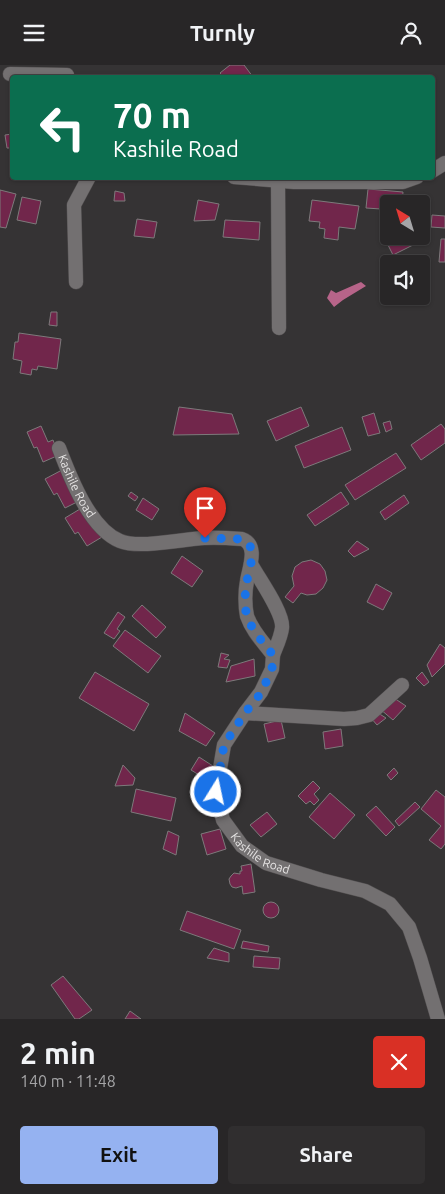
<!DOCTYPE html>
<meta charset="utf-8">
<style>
:root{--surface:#282627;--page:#302e2f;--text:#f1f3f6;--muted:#a5a5a7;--line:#444344;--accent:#95b2f1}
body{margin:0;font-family:Ubuntu,sans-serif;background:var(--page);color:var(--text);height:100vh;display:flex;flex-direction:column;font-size:19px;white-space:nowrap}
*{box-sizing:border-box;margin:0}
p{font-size:16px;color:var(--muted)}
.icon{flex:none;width:28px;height:28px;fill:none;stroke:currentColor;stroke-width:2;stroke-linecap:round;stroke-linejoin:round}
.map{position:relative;height:954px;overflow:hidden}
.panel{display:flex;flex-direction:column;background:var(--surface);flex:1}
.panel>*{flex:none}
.guide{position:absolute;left:10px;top:10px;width:425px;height:105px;border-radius:5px;box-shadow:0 1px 4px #0004,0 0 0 1px var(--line);background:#0b6e4f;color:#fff;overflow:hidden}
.needle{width:32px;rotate:322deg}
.controls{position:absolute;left:380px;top:130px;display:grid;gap:10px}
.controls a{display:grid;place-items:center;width:50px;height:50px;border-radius:5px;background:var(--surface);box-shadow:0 1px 4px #0004,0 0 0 1px var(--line);font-size:25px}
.pin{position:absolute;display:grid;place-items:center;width:42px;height:42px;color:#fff;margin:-51px -21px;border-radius:50% 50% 50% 0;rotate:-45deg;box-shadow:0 0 5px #0007}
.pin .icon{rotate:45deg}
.me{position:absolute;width:55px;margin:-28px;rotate:10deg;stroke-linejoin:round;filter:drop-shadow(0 0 4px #0008)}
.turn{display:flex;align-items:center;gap:18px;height:105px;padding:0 20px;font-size:22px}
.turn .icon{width:65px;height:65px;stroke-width:2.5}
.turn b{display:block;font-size:35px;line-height:42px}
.round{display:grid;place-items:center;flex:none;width:52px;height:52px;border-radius:5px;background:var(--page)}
.overview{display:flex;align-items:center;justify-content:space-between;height:85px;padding:0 20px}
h1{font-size:30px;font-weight:700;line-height:38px}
.button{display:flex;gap:10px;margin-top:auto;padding:10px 20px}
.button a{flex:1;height:58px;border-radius:5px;background:var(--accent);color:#111;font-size:20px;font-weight:700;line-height:58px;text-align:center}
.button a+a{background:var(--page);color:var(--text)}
header{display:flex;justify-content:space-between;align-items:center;height:65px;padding:0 20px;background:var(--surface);font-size:22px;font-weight:700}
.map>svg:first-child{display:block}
</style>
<header><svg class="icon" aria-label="menu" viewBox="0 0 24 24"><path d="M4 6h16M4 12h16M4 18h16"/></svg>Turnly<svg class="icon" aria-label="person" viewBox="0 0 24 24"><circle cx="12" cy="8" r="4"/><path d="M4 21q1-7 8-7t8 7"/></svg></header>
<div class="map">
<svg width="445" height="954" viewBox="0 0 445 954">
<rect width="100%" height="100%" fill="#353334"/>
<path fill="#b76489" d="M361,217L366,221L343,235L334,242L327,233L331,225L336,228Z"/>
<path fill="#71264b" stroke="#7d7a7b" d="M230,0H244L253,12H237L236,11L234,12H224L220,8Z
M12,69V83H7L5,70Z
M368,124L403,127L402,139H389V150L381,149V144L366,143Z
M0,125L16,129L6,163L0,162Z
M115,126L124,128L125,136H114Z
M22,132L41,136L36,159L17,155Z
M198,135L219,139L215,155L194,156Z
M312,135L359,141L355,164L339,162L338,175L324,173L325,164L319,163L320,157L309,156Z
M432,150L445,151V163L431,162Z
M137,154L157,157L154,173L134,171Z
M225,155L260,157L259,175L223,172Z
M395,171H411L415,179L393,190L386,176Z
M441,174H445V197H439Z
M51,247H57V261L49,260Z
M19,268L61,274L57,304L38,301L37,305L32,304L31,310L20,308L22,296L13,294L15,277H18Z
M179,342L232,349L239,369L173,370Z
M301,342L309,361L276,376L267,356Z
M374,348L380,368L368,371L362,352Z
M390,356L392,364L386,367L383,358Z
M441,359L445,364V378L421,395L411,380Z
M41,361L48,377L53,375L59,390L43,397L37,382L34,383L27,367Z
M342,362L351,385L304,403L295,381Z
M396,388L406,403L355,435L345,420Z
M62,405L79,436L65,443L57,428L54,430L45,414Z
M131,427L138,432L135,436L128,431Z
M341,427L349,439L315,461L307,450Z
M404,430L409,438L385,455L380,447Z
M143,433L159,444L152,455L136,445Z
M80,444L102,472L87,481L78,467L75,469L65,453Z
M357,476L369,484L354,492L348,486Z
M182,491L203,506L192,522L171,508Z
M311,495L320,499L325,506L327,515L323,523L316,529L307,530L301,528L293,538L285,532L294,521L292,511L295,502L302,497Z
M376,519L392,528L383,545L367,537Z
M142,540L166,562L156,573L132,551Z
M118,547L125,552L117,564L120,566L114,574L104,568Z
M125,565L161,591L148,608L113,581Z
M440,579L445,583V599L432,612L427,600Z
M221,588L229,590L224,594L230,595L227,603L218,602Z
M254,594L255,611L226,617L231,601Z
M95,607L149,639L134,666L79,633Z
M422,607L429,617L424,621L416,613Z
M394,633L406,641L393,655L380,644Z
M185,648L215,668L206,681L179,666Z
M378,648L386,653L377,660L371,653Z
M281,655L285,673L268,677L264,659Z
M341,664L343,681L325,684L323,667Z
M199,692L213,701L204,713L191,705Z
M123,700L135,713L133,720L115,721Z
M394,703L398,708L391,715L387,710Z
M313,716L320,723L314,729L319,735L314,740L310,736L306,739L298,731Z
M136,724L176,733L171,756L131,747Z
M436,725L445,732V779L441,784L429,775L441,761L421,744Z
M330,728L355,750L334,774L309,752Z
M415,737L420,742L399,761L395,756Z
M376,741L395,762L386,771L366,750Z
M267,747L277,759L261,772L250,760Z
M220,764L226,784L207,790L201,769Z
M168,766L179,771L176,790L163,784Z
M251,799L255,827L243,829L242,821L236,823L232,822L230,819L229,814L231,811L234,808L240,809V806H242L241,801Z
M263 845a8 8 0 1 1 16 0a8 8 0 1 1-16 0Z
M187,846L241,865L234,884L180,865Z
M243,876L269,881L268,887L241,883Z
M214,883L229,888V897L207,893Z
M254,891L280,893L279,904L253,902Z
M63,911L92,945L79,954H75L51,920Z
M130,946L141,954H125Z"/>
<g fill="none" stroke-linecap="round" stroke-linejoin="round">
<defs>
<g id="minor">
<path d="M10,9L67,10"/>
<path d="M432,106L445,98"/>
<path d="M234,112L294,117H403L417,112"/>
<path d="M278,116L279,263"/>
<path d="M76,217L74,140L89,112"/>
<path id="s1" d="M59,383C70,412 90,464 120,476C139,484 183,474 204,473C216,472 229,473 242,474C259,480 249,503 247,516C245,526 245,541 247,551C252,566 264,578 273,590L272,604L261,627L245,648L224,680L216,727L223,755L242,781L266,798L321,815L365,826L390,839L409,862L420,893L438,954"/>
<path d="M251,499C259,514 284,548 282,563C281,572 276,582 273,590"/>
<path d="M245,648L344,654L357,653L369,650L402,620"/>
</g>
</defs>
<use href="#minor" stroke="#524f50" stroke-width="15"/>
<use href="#minor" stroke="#737071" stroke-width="14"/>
</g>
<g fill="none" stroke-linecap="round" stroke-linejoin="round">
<path stroke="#1a73e8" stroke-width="9" stroke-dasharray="0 16.2" d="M205,473L242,474C259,481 249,503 247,516C245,526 244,541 247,551C252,566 264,578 273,590L272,604L261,628L245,648L224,680L216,727"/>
</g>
<g text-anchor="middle" stroke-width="5" stroke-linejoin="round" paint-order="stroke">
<g font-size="12" fill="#e7e5e5" stroke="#2b292a">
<text dy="4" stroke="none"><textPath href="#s1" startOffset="42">Kashile Road</textPath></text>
<text dy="4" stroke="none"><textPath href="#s1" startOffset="598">Kashile Road</textPath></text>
</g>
</g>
</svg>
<div class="controls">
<a><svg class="needle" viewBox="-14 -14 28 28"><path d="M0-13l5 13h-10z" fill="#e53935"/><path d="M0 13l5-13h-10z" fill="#a5a5a7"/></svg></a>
<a><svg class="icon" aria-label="sound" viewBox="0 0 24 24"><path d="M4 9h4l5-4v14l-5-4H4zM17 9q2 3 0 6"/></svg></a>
</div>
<div class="pin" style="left:205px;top:473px;background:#d93025"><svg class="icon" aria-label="arrive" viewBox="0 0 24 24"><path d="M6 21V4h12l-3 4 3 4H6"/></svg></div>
<svg class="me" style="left:216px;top:727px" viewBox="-20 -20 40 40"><circle r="17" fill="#1a73e8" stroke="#fff" stroke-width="3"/><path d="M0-11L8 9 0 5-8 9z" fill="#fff"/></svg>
<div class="guide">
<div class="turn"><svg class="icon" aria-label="left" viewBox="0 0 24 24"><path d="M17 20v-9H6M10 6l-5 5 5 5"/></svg><div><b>70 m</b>Kashile Road</div></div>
</div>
</div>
<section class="panel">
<div class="overview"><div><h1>2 min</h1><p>140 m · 11:48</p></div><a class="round" style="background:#d93025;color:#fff"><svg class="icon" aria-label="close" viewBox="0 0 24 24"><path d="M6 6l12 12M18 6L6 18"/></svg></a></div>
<div class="button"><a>Exit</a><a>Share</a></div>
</section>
